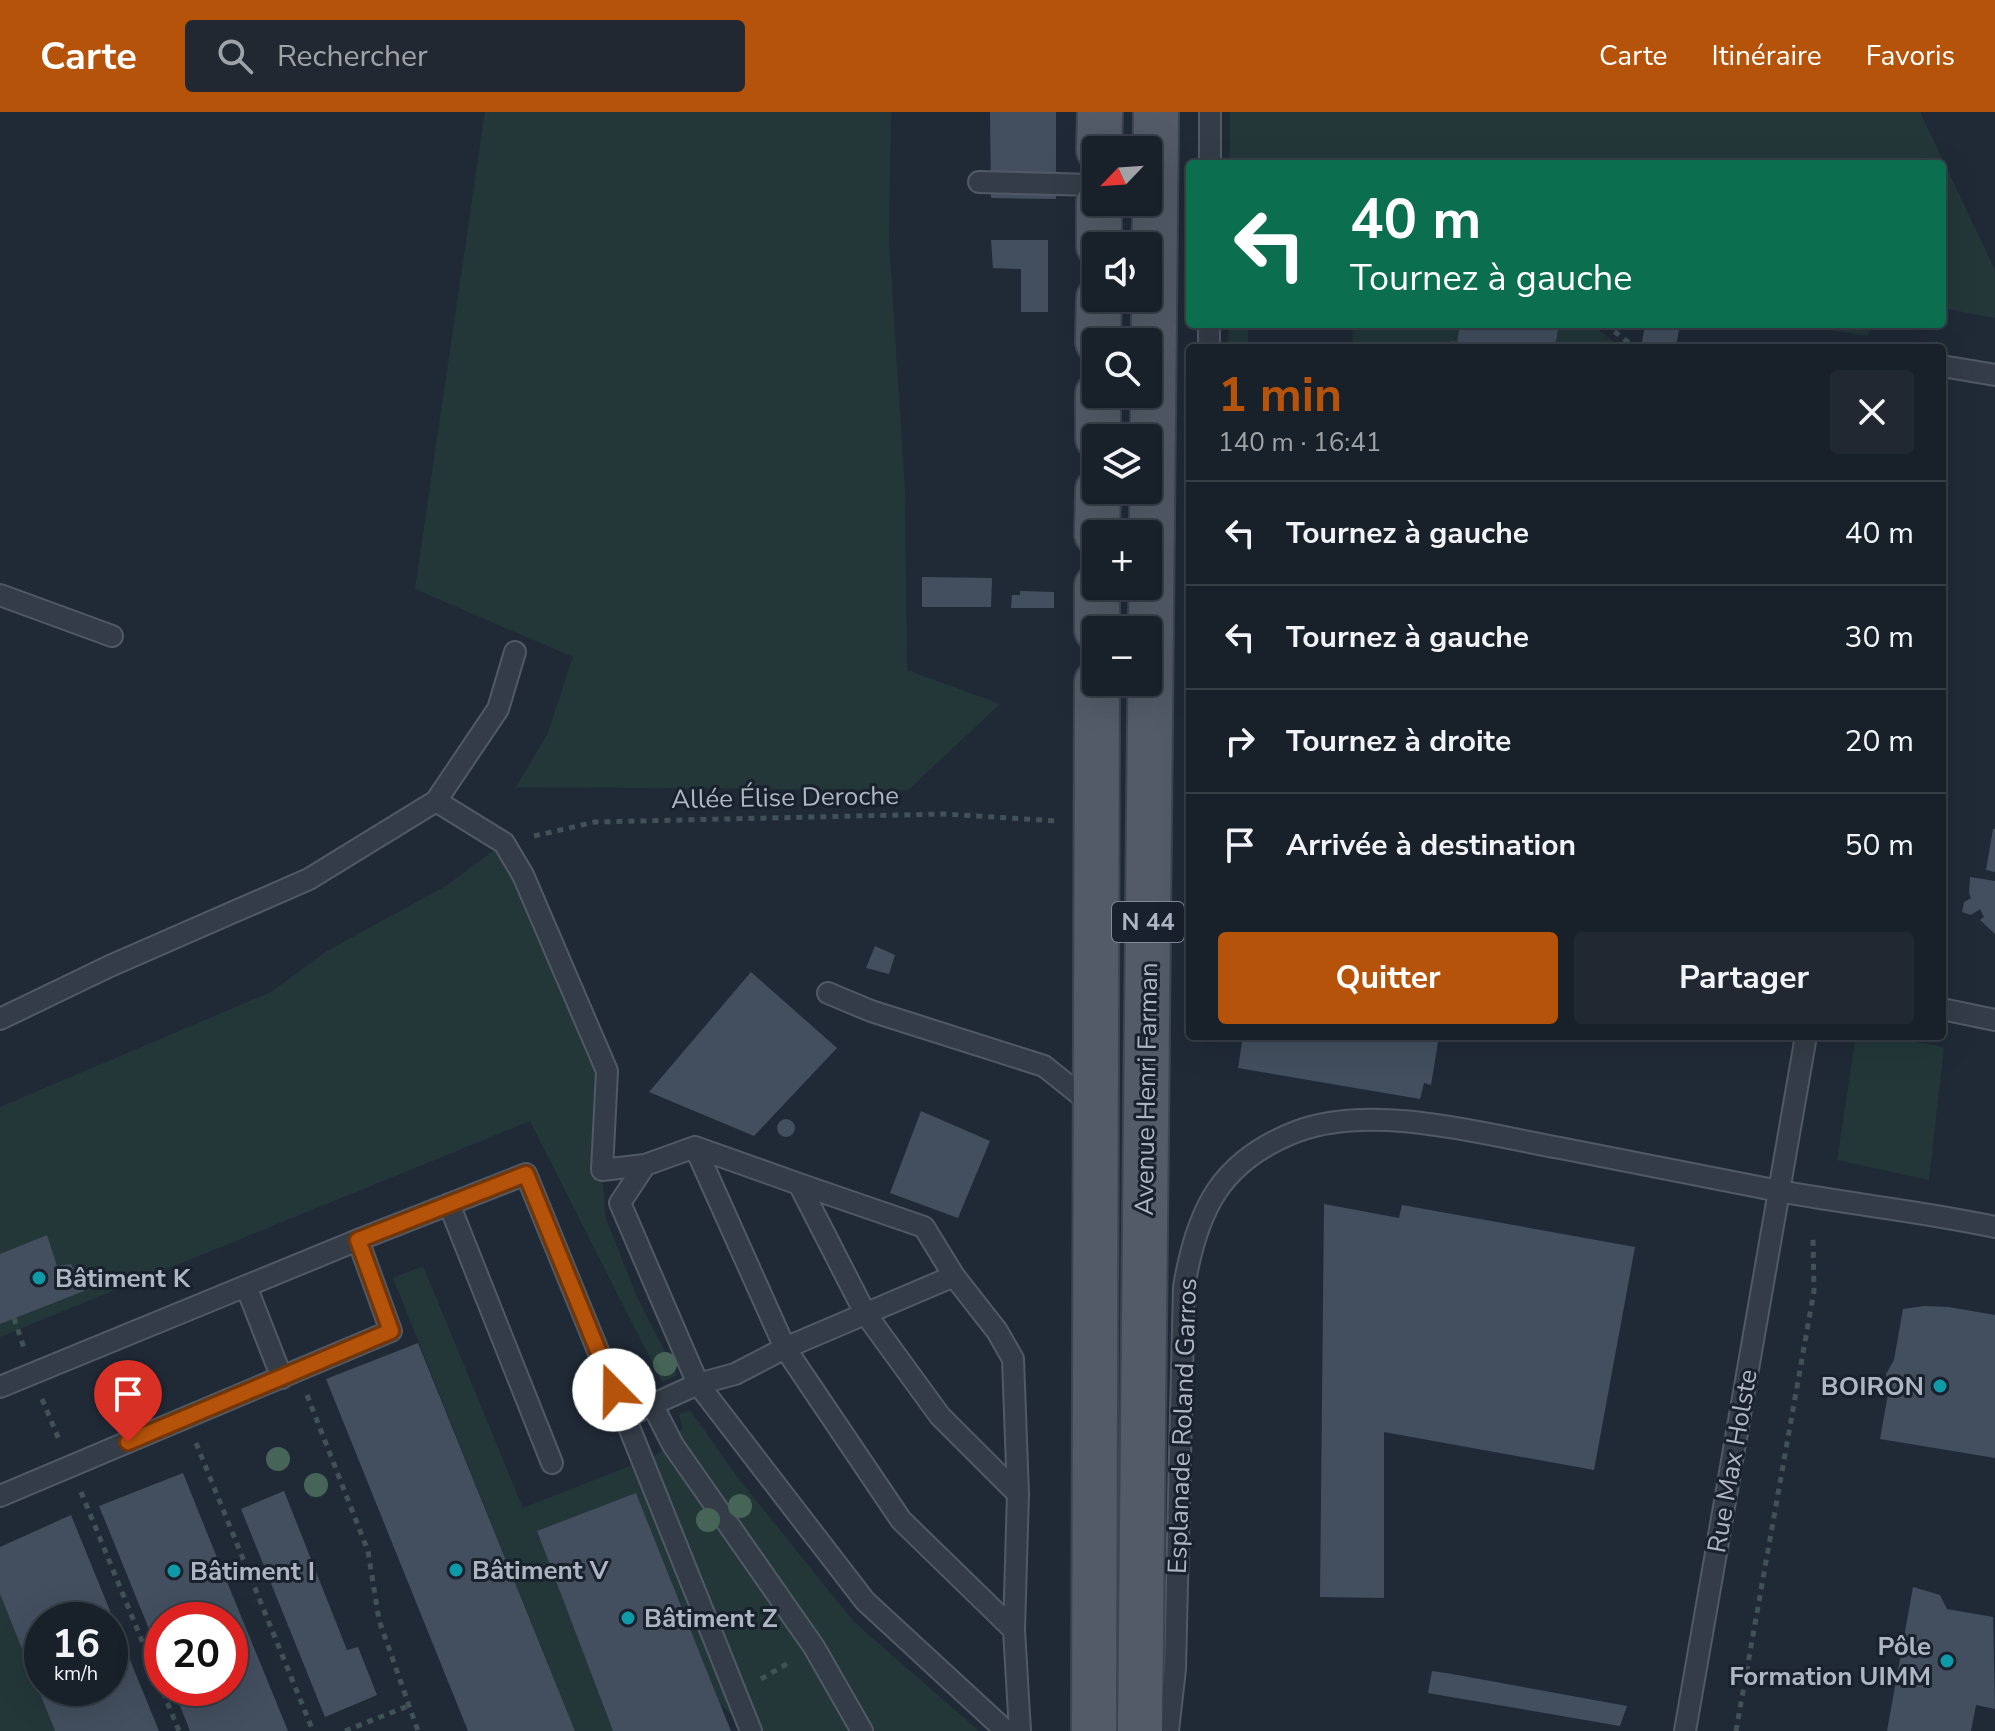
<!DOCTYPE html>
<html lang="fr">
<meta charset="utf-8">
<style>
:root{--surface:#182029;--page:#212831;--text:#f1f3f6;--muted:#9fa3a8;--line:#363e46;--accent:#b45309}
body{margin:0;font-family:"Nunito Sans",sans-serif;background:var(--page);color:var(--text);height:100vh;display:flex;flex-direction:column;font-size:30px;white-space:nowrap}
*{box-sizing:border-box;margin:0}
p{font-size:26px;color:var(--muted)}
.icon{flex:none;width:44px;height:44px;fill:none;stroke:currentColor;stroke-width:2;stroke-linecap:round;stroke-linejoin:round}
.map{position:relative;flex:1;overflow:hidden}
.side{position:absolute;left:1186px;top:232px;width:760px;height:696px;display:flex;flex-direction:column;background:var(--surface);border-radius:8px;box-shadow:0 8px 32px #0002,0 0 0 2px var(--line)}
.side>*{flex:none}
.hud{position:absolute;left:1186px;top:48px;width:760px;height:168px;border-radius:8px;box-shadow:0 8px 32px #0002,0 0 0 2px var(--line);background:#0b6e4f;color:#fff;overflow:hidden}
.needle{width:52px;rotate:245deg}
.controls{position:absolute;left:1082px;top:24px;display:grid;gap:16px}
.controls a{display:grid;place-items:center;width:80px;height:80px;border-radius:8px;background:var(--surface);box-shadow:0 8px 32px #0002,0 0 0 2px var(--line);font-size:40px}
.speed{position:absolute;left:24px;top:1490px;display:flex;gap:16px;font-size:40px;font-weight:700;text-align:center}
.speed>*{display:grid;place-content:center;width:104px;height:104px;border-radius:50%;background:var(--surface);box-shadow:0 8px 32px #0002,0 0 0 2px var(--line);line-height:1}
.speed small{font-size:20px;font-weight:400}
.speed .limit{border:12px solid #d22;background:#fff;color:#111}
.pin{position:absolute;display:grid;place-items:center;width:68px;height:68px;color:#fff;margin:-82px -34px;border-radius:50% 50% 50% 0;rotate:-45deg;box-shadow:0 0 8px #0007}
.pin .icon{rotate:45deg}
.me{position:absolute;width:88px;margin:-44px;rotate:338deg;stroke-linejoin:round;filter:drop-shadow(0 0 6px #0008)}
.turn{display:flex;align-items:center;gap:28px;height:168px;padding:0 32px;font-size:36px}
.turn .icon{width:104px;height:104px;stroke-width:2.5}
.turn b{display:block;font-size:56px;line-height:68px}
.round{display:grid;place-items:center;flex:none;width:84px;height:84px;border-radius:8px;background:var(--page)}
.head{display:flex;align-items:center;justify-content:space-between;height:136px;padding:0 32px}
h1{font-size:48px;font-weight:700;line-height:60px;color:var(--accent)}
.primary-button{display:flex;gap:16px;margin-top:auto;padding:16px 32px}
.primary-button a{flex:1;height:92px;border-radius:8px;background:var(--accent);color:#fff;font-size:32px;font-weight:700;line-height:92px;text-align:center}
.primary-button a+a{background:var(--page);color:var(--text)}
ul{padding:0;list-style:none}
li{display:flex;align-items:center;gap:24px;height:104px;padding:0 32px;border-top:2px solid var(--line)}
li div{flex:1}
li b{display:block;font-size:30px}
li em{font-style:normal}
header{display:flex;align-items:center;gap:48px;box-sizing:border-box;height:112px;padding:0 40px;background:var(--accent);color:#fff}
header strong{font-size:38px}
nav{display:flex;gap:44px;margin-inline-start:auto;font-size:28px}
.search{width:560px;height:72px;background:var(--page);display:flex;align-items:center;gap:20px;box-sizing:border-box;padding:0 28px;border-radius:8px;color:var(--muted);font-size:30px}
.map>svg:first-child{display:block}
</style>
<header>
<strong>Carte</strong>
<div class="search"><svg class="icon" aria-label="search" viewBox="0 0 24 24"><circle cx="10" cy="10" r="6"/><path d="M15 15l6 6"/></svg>Rechercher</div>
<nav><a>Carte</a><a>Itinéraire</a><a>Favoris</a></nav>
</header>
<div class="map">
<svg width="1995" height="1619" viewBox="0 0 1995 1619">
<rect width="100%" height="100%" fill="#202a37"/>
<path fill="#233739" d="M485,0H891L889,129L905,378L907,558L1000,592L908,678L516,675L548,621L573,545L415,477Z
M1230,0H1920L1995,158V206L1942,196V52H1230Z
M1229,212H1248V236H1228Z
M1353,212H1460L1457,230L1451,229L1450,236H1352Z
M1559,212H1592L1621,236H1555Z
M1792,212H1870L1868,224Z
M504,731L607,959L602,1058L605,1104L637,1185L677,1263L662,1270L530,1009L0,1225V1212L84,1178L71,1152L57,1154L0,1142V995L271,880L327,839L446,774Z
M1856,924H1881L1944,935L1929,1068L1837,1048Z
M423,1154L523,1396L650,1346L673,1333L682,1316L679,1302L690,1298L738,1366L854,1510L979,1619H749L720,1592L636,1382L537,1419L613,1619H575L393,1166Z
M0,1482L55,1619H0Z"/>
<path fill="#434f5f" fill-rule="evenodd" d="M990,0H1056V87L991,86Z
M991,128H1048V200H1021V157L993,156Z
M1460,212H1559L1555,236H1450L1451,229L1457,230Z
M1645,212H1680L1676,235L1642,230Z
M922,465L992,466L991,495H922Z
M1020,479L1054,480V496H1011L1012,483H1020Z
M1993,717H1995V760L1986,758Z
M1970,765L1995,769V822L1980,808L1984,805L1980,797L1971,803L1962,800L1964,790L1971,786L1969,781Z
M875,834L895,843L889,862L866,856Z
M751,860L837,936L754,1024L649,980Z
M1243,924H1439L1431,973L1424,971L1420,987L1238,956Z
M921,999L990,1029L958,1106L890,1081Z
M777 1016a9 9 0 1 1 18 0a9 9 0 1 1-18 0Z
M1324,1092L1399,1106L1402,1093L1635,1135L1594,1358L1384,1320V1486L1320,1485Z
M47,1123L57,1154L71,1152L84,1179L0,1212V1142Z
M1924,1194L1949,1195L1995,1203V1346L1880,1327L1888,1282L1886,1262L1894,1248L1903,1197Z
M418,1231L575,1619H468L326,1267Z
M183,1361L203,1411L288,1619H190L173,1576H230V1508H162V1549L99,1394Z
M284,1379L347,1538L358,1535L377,1583L325,1605L241,1397Z
M636,1381L720,1592L731,1619H613L537,1419Z
M71,1403L159,1619H55L0,1482V1435ZM42,1508H110V1576H42Z
M1913,1475L1940,1483L1947,1497L1993,1505L1995,1597L1976,1593L1971,1619H1887Z
M1432,1559L1452,1562L1627,1594L1620,1614L1451,1585L1428,1581Z"/>
<g fill="none" stroke-linecap="round" stroke-linejoin="round">
<defs>
<path id="service" d="M1210,52V0
M979,70L1096,73
M1209,236V212
M1942,254L1995,263
M0,483L112,524
M436,689L504,731L523,763L607,959L602,1058L645,1053
M828,881L871,899L1044,954L1094,994
M1942,897L1995,908
M0,907L110,854L309,767L436,689L498,597L515,540
M695,1035L799,1072L865,1201L940,1304L1018,1382L1014,1518L1020,1619
M799,1072L924,1115L954,1164L997,1219L1013,1247L1018,1382
M449,1092L552,1351
M358,1128L526,1062L625,1305L698,1272L735,1262L785,1236L954,1164
M246,1174L282,1266
M0,1275L358,1128L391,1219L0,1384
M652,1292L673,1333L814,1535L862,1619
M625,1305L751,1619
M1006,1619L865,1489L698,1272L620,1091L645,1053L695,1035L785,1236L901,1408L1014,1518
M1168,1619L1175,1557L1184,1175C1197,1097 1221,1048 1298,1019C1374,991 1483,1022 1560,1036C1632,1050 1703,1064 1774,1078C1847,1092 1922,1099 1995,1115
M1685,1619L1806,924"/>
<path id="primary" d="M1099,38L1100,0
M1099,134V90
M1098,230L1099,186
M1098,326V282
M1097,422L1098,378
M1097,518V474
M1094,1619L1097,570
M1140,1619L1156,0"/>
</defs>
<use href="#service" stroke="#515965" stroke-width="24"/>
<use href="#primary" stroke="#3d4551" stroke-width="48"/>
<path stroke="#405255" stroke-width="5" stroke-dasharray="6 6" stroke-linecap="butt" d="M1605,212L1633,234L1648,236
M534,724L595,710L944,702L1058,709
M14,1206L24,1236
M307,1283L368,1439L379,1508L418,1619
M42,1287L60,1330
M196,1331L313,1619
M81,1380L179,1619
M761,1567L790,1550
M345,1619L408,1594
M1736,1619L1814,1179L1813,1127"/>
<use href="#service" stroke="#343c47" stroke-width="20"/>
<use href="#primary" stroke="#525b67" stroke-width="44"/>
</g>
<g fill="#466457">
<circle cx="665" cy="1252" r="12"/>
<circle cx="278" cy="1347" r="12"/>
<circle cx="316" cy="1373" r="12"/>
<circle cx="740" cy="1394" r="12"/>
<circle cx="708" cy="1408" r="12"/>
</g>
<g fill="none" stroke-linecap="round" stroke-linejoin="round">
<defs>
<path id="route" d="M128,1330L391,1219L358,1128L526,1062L614,1278"/>
</defs>
<use href="#route" stroke="#753606" stroke-width="20"/>
<use href="#route" stroke="#b45309" stroke-width="14"/>
</g>
<g fill="#0f9aa8" stroke="#19212c" stroke-width="3">
<circle cx="39" cy="1166" r="8"/>
<circle cx="1940" cy="1274" r="8"/>
<circle cx="456" cy="1458" r="8"/>
<circle cx="174" cy="1459" r="8"/>
<circle cx="628" cy="1506" r="8"/>
<circle cx="1947" cy="1549" r="8"/>
</g>
<g text-anchor="middle" stroke-width="6" stroke-linejoin="round" paint-order="stroke">
<rect fill="#19212c" stroke="#818996" stroke-width="2" x="1112" y="790" width="72" height="40" rx="6"/>
<g font-size="24" font-weight="bold" fill="#aeb6c4">
<text x="1148" y="818">N 44</text>
</g>
<g font-size="26" fill="#aeb6c4" stroke="#19212c">
<text transform="translate(785 685) rotate(-1)" y="9">Allée Élise Deroche</text>
<text transform="translate(1146 977) rotate(-89)" y="9">Avenue Henri Farman</text>
<text transform="translate(1182 1314) rotate(-88)" y="9">Esplanade Roland Garros</text>
<text transform="translate(1732 1349) rotate(-80)" y="9">Rue Max Holste</text>
</g>
<g font-size="26" font-weight="bold" fill="#aeb6c4" stroke="#19212c" text-anchor="start">
<text x="55" y="1175">Bâtiment K</text>
<text x="1924" y="1283" text-anchor="end">BOIRON</text>
<text x="472" y="1467">Bâtiment V</text>
<text x="190" y="1468">Bâtiment I</text>
<text x="644" y="1515">Bâtiment Z</text>
<text x="1931" y="1543" text-anchor="end">Pôle<tspan x="1931" dy="30">Formation UIMM</tspan></text>
</g>
</g>
</svg>
<div class="controls">
<a><svg class="needle" viewBox="-14 -14 28 28"><path d="M0-13l5 13h-10z" fill="#e53935"/><path d="M0 13l5-13h-10z" fill="#9fa3a8"/></svg></a>
<a><svg class="icon" aria-label="sound" viewBox="0 0 24 24"><path d="M4 9h4l5-4v14l-5-4H4zM17 9q2 3 0 6"/></svg></a>
<a><svg class="icon" aria-label="search" viewBox="0 0 24 24"><circle cx="10" cy="10" r="6"/><path d="M15 15l6 6"/></svg></a>
<a><svg class="icon" aria-label="layers" viewBox="0 0 24 24"><path d="M12 4l9 5-9 5-9-5zM3 14l9 5 9-5"/></svg></a>
<a>+</a>
<a>−</a>
</div>
<div class="speed"><div>16<small>km/h</small></div><div class="limit">20</div></div>
<div class="pin" style="left:128px;top:1330px;background:#d93025"><svg class="icon" aria-label="arrive" viewBox="0 0 24 24"><path d="M6 21V4h12l-3 4 3 4H6"/></svg></div>
<svg class="me" style="left:614px;top:1278px" viewBox="-20 -20 40 40"><circle r="19" fill="#fff"/><path d="M0-13L10 11 0 6-10 11z" fill="#b45309"/></svg>
<div class="hud">
<div class="turn"><svg class="icon" aria-label="left" viewBox="0 0 24 24"><path d="M17 20v-9H6M10 6l-5 5 5 5"/></svg><div><b>40 m</b>Tournez à gauche</div></div>
</div>
<section class="side">
<div class="head"><div><h1>1 min</h1><p>140 m · 16:41</p></div><a class="round"><svg class="icon" aria-label="close" viewBox="0 0 24 24"><path d="M6 6l12 12M18 6L6 18"/></svg></a></div>
<ul>
<li><svg class="icon" aria-label="left" viewBox="0 0 24 24"><path d="M17 20v-9H6M10 6l-5 5 5 5"/></svg><div><b>Tournez à gauche</b></div><em>40 m</em></li>
<li><svg class="icon" aria-label="left" viewBox="0 0 24 24"><path d="M17 20v-9H6M10 6l-5 5 5 5"/></svg><div><b>Tournez à gauche</b></div><em>30 m</em></li>
<li><svg class="icon" aria-label="right" viewBox="0 0 24 24"><path d="M7 20v-9h11M14 6l5 5-5 5"/></svg><div><b>Tournez à droite</b></div><em>20 m</em></li>
<li><svg class="icon" aria-label="arrive" viewBox="0 0 24 24"><path d="M6 21V4h12l-3 4 3 4H6"/></svg><div><b>Arrivée à destination</b></div><em>50 m</em></li>
</ul>
<div class="primary-button"><a>Quitter</a><a>Partager</a></div>
</section>
</div>
